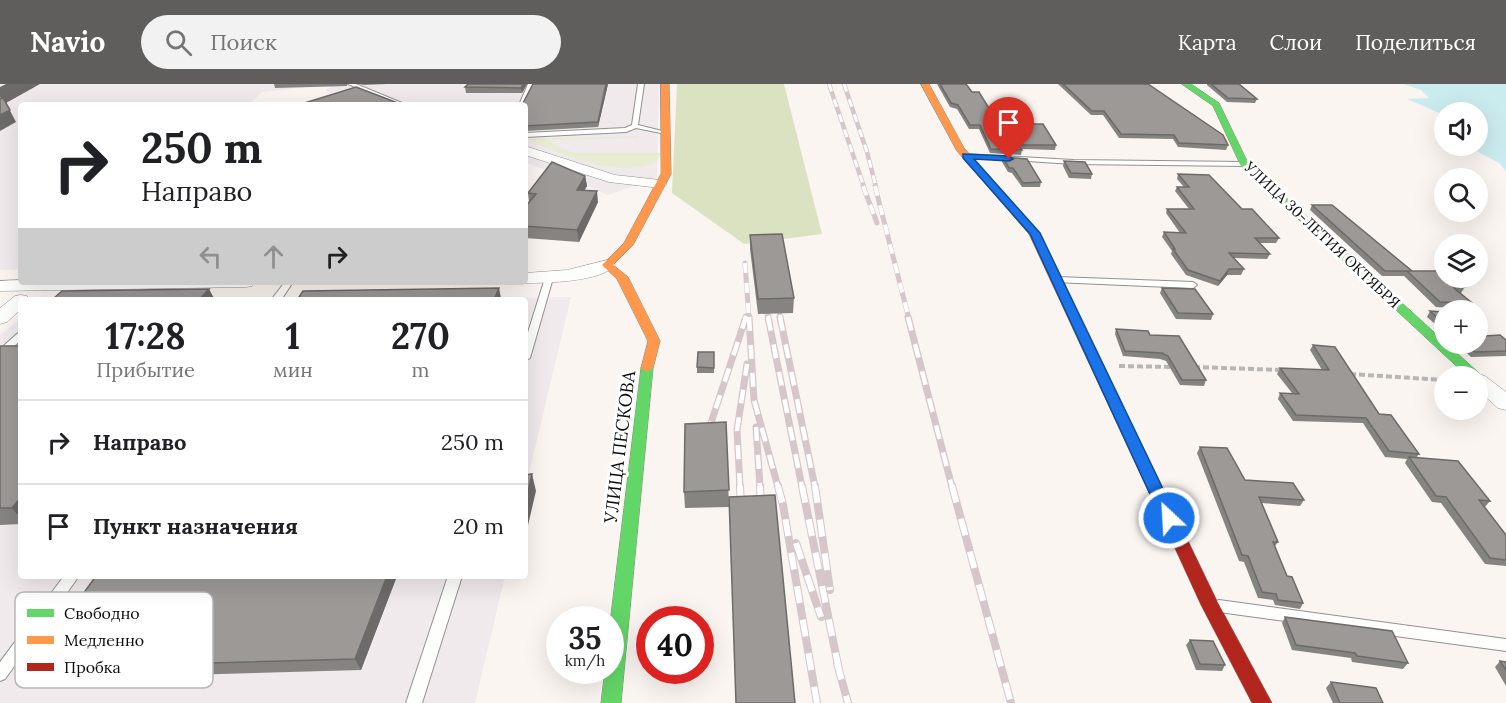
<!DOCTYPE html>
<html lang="ru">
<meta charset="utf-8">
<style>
:root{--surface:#fff;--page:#f2f2f2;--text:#202124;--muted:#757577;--line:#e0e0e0;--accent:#5f5e5c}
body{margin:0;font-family:Lora,serif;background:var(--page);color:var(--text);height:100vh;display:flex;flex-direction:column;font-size:22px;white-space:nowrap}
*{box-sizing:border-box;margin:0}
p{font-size:20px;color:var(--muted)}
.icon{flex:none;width:33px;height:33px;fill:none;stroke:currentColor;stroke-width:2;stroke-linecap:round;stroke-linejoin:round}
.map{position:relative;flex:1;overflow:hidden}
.panel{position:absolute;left:18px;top:213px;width:510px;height:282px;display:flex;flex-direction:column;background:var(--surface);border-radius:6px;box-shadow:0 6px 24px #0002}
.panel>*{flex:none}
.hud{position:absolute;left:18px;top:18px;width:510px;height:183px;border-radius:6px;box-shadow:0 6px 24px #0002;background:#fff;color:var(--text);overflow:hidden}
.fabs{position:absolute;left:1434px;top:18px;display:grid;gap:12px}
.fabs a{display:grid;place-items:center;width:54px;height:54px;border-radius:50%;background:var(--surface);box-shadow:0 6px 24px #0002;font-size:30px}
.speed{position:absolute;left:546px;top:522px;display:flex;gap:12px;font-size:30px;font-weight:700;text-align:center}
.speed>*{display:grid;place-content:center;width:78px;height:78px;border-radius:50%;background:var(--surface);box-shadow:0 6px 24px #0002;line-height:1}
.speed small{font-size:15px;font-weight:400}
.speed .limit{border:9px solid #d22;background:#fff;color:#111}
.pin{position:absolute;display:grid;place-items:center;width:51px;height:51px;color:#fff;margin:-62px -26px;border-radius:50% 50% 50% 0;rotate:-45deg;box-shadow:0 0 6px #0007}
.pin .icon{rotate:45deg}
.me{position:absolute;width:66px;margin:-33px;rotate:335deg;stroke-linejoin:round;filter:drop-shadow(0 0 4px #0008)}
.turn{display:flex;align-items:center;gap:21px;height:126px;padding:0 24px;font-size:27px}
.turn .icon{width:78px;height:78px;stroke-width:2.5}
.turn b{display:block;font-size:42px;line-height:51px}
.lanes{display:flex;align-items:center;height:57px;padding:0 24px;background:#0003;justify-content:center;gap:30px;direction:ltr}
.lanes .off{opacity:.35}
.eta{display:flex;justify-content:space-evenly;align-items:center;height:102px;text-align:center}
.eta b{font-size:36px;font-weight:700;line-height:42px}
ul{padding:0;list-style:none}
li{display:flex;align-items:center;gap:18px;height:84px;padding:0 24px;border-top:2px solid var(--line)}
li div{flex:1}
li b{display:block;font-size:22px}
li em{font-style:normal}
header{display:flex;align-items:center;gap:36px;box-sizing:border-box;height:84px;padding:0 30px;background:var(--accent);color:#fff}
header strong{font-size:28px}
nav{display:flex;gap:33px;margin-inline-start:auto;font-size:21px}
.search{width:420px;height:54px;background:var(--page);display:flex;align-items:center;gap:15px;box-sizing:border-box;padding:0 21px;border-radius:33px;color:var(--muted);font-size:22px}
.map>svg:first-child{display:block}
</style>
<header>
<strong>Navio</strong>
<div class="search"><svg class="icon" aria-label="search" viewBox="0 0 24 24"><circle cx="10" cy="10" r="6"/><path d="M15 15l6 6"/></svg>Поиск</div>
<nav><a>Карта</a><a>Слои</a><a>Поделиться</a></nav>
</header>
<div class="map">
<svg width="1506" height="619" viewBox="0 0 1506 619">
<rect width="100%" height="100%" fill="#faf5f0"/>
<path fill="#f0eaed" d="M0,0H659L657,94L608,111L525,78V21H363L364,14L340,6L331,9L324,6L332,3L329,1L262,8L248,21H21V186H0Z
M571,213L525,406V216H399Z
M21,234V492H505L475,619H0V251Z"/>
<path fill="#e8ecd3" d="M639,52L638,54L553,56L552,60L574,69H661L657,77L652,80C608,94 566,70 525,55Z"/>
<path fill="#dbe2c2" d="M677,0H784L822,150L744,160L672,109Z"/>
<path fill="#cbecef" d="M1403,0H1506V87L1499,79L1467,62H1478V28H1444V31L1407,15L1429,14L1421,6Z"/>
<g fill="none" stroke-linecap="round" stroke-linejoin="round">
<defs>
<path id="lane" d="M348,0H356L407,21H399Z
M528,0H534L525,21H519Z
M638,0H644L638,41L666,48V50L636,44L626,48L525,53V49L625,44L632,41Z
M966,70L1073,76L1244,78L1247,80L1244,82L1073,80L964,73L963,72Z
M549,191L553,194L530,274L525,277V258L545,194Z
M1057,193L1193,198L1197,201L1193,204L1054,198V194Z
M285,198H293L281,216H271Z
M21,248V256L3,272L0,273V265L18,249Z
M64,492H79L5,595L0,597V578Z
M448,492H462L422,619H406Z
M1219,516L1506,555V567L1219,528L1214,526L1212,522L1214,518Z"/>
<path id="street" d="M525,62L615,91L660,96L667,100L660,104L609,98L525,71Z
M607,176L613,177L615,181C602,198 546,199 525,199L520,198H525V189L567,186Z
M21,196V198H255L252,202L246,203L0,207V197Z
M21,211L27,212L30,216H21V225L7,238L0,240V224L15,212Z
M1478,290L1485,292L1506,308V326L1498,324L1478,306V292H1470Z"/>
<path id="fast" d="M1182,0H1191L1219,19L1248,79L1479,289L1481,292L1479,295L1478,292H1467L1241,82L1213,22Z
M647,280L653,284L621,619H601L605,586H610V539L641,284Z"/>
<path id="slow" d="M661,0H669L671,90L633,161L613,181L628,193L660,257L653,284L647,288L641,284L648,257L617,195L602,181L624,159L661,90Z
M921,0H929L964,64L1039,149L1178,436L1176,440L1170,442L1164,440L1162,436L1029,150L957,67Z"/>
<path id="jam" d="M1170,430L1176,432L1178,436L1217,517L1272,619H1252L1201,521L1162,436L1164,432Z"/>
</defs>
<use href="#lane" stroke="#93918f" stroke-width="2"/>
<use href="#street" stroke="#93918f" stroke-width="1"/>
<use href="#fast" stroke="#8a8885" stroke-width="1"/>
<use href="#slow" stroke="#8a8885" stroke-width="1"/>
<use href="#jam" stroke="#8a8885" stroke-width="1"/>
<path stroke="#b7b6b5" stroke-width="4" stroke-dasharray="6 3" stroke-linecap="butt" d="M1119,282L1172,283
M1194,283L1282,286
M1350,290L1444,296"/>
<use href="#lane" fill="#fefefd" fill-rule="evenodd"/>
<use href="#street" fill="#fefefd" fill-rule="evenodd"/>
<use href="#fast" fill="#63d668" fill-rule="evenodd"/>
<use href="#slow" fill="#ff974d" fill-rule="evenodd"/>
<use href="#jam" fill="#b3261e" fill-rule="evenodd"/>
<defs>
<path id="rail-far3" d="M829,0L864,103
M844,0L867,68L876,103"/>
<path id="rail-far2" d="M863,102L877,139
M875,102L909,235
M745,179L749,235
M780,231L781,235
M768,232L769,235
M745,235L746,232"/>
<path id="rail-far1" d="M749,233L754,316L778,403
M768,233L802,403
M780,233L815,403
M908,233L952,403
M756,343L760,403
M707,351L746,233
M740,403L737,346L747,280"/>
<path id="rail" d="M740,402L741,423
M760,402L761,426
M778,402L783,421L817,619
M802,402L839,586
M815,402L830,506
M952,402L1011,619
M796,459L821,533
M837,579L848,619"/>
</defs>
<use href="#rail-far3" stroke="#d5c6c9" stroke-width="4.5"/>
<use href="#rail-far2" stroke="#d5c6c9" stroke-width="5"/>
<use href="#rail-far1" stroke="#d5c6c9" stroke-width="7"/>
<use href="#rail" stroke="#d5c6c9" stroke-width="8"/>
<use href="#rail-far3" stroke="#fff" stroke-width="3" stroke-dasharray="8" stroke-linecap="butt"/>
<use href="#rail-far2" stroke="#fff" stroke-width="4" stroke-dasharray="10" stroke-linecap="butt"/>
<use href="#rail-far1" stroke="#fff" stroke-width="4.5" stroke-dasharray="14" stroke-linecap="butt"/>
<use href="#rail" stroke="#fff" stroke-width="6" stroke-dasharray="17" stroke-linecap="butt"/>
</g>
<path fill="#868481" d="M274,0H347V2L275,4Z
M359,0H387L364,1Z
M468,0H527L522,9H466L465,3Z
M608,0L598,43L525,47V21Z
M937,0H966L972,8L993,31L1033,40L1056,61L1055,66L1021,65L1022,66L1021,71L990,69L979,45H969L957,25L950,23Z
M1058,0H1148L1228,61L1226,66L1178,63L1173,55L1119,54L1103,31H1091Z
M1207,0H1239L1257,15L1255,19L1227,18L1207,1Z
M1003,73L1041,98L1040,103H1022L1012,89L1008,88L1002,78Z
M1064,77L1092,90L1091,95L1069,94L1063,82Z
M1178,90L1242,125L1279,154L1276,159H1260L1270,170L1267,175L1234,174L1244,185L1241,191H1227L1218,202L1186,191L1171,170L1172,167L1162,153L1164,148L1180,149L1166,129L1167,125H1189L1175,107L1177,103H1184L1177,95Z
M585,92L587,102L584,107L598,118L579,158L525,154V123L529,118L528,109Z
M1312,121L1412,187L1465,203L1461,209H1460L1472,219L1468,225L1436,223L1404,192H1382L1310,126Z
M750,151L794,214L793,229L758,230L750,165Z
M1162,204L1213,230L1211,236L1176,235L1160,209Z
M1430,227L1444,228V248L1427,233Z
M1116,245L1150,251L1206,296L1204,302L1180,301L1166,277L1160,275L1123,272L1115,250Z
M1484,252L1506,256V272L1471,273L1457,260H1478Z
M1313,261L1379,330L1419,370L1416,374L1490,417L1485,423L1506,451V482L1485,480L1441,419L1432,418L1405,379L1407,375L1385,373L1363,339L1293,337L1278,315L1280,309H1292L1277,290L1280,284L1322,286L1310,266Z
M0,262H21V440L0,441Z
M714,268V289H697V283Z
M726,338L729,423L685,424L684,408Z
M1200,363L1245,396L1304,416L1300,422L1261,419L1278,458L1275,462L1287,492L1303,519L1300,525L1275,521L1273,516L1258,514L1244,478L1239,477L1197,369Z
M397,492L361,586L40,595L29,584Z
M1285,533L1408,579L1403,585L1352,578L1351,574L1292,566L1282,539Z
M1190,556L1225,581L1222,587L1196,586L1186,561Z
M1500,577L1506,578V602L1495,583Z
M1331,598L1383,619H1333L1326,604Z"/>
<path fill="#6d6b69" d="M6,0H40L6,19L16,38L0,47V31L4,20L0,13V3Z
M523,0H527L522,9L521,4Z
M606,0H608L598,43V38Z
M525,71L527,83L525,84Z
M585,92L587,102L578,117L577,106Z
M597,107L598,118L579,158L577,146Z
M1229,185L1227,191L1218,202L1220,197Z
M499,204L501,214L500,216H494Z
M209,205L215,216H199Z
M532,390L536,407L525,454V420Z
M21,413V435L12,424Z
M387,492H397L361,586L355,575Z"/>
<path fill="#9c9996" stroke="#6d6b69" stroke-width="1.5" d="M468,0H523L521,4L465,3Z
M533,0H606L598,38L525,42V21H522Z
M940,0H966L972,8H979L993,31L1024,30L1033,40H1043L1056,61H1018L1022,66L991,65L980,41H970L958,21L951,19Z
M1063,0H1148L1223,51L1228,61L1179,59L1174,51L1121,50L1104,27H1092Z
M1211,0H1239L1257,15L1228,14Z
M356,3L403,21H298Z
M3,14L10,26L0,31V15Z
M1003,73L1027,75L1041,98L1023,99L1013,84H1009Z
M1064,77L1085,78L1092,90L1071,89Z
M552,78L585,92L577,106L597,107L577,146L525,142V123L536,110L528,109Z
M1178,90L1209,91L1242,125H1252L1279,154H1255L1270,170L1229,169L1244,185H1229L1220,197L1188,186L1173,165H1175L1164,148L1186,149L1167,125H1194L1177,103H1189Z
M1312,121H1332L1412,187H1385Z
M782,150L794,214L758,215L750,151Z
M1407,187H1443L1444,188V194H1452L1465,203L1454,204L1472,219L1440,218Z
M499,204L494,216H297L303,207Z
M1162,204L1195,205L1213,230L1178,229Z
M209,205L199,216H52L62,207Z
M1430,227L1444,228V240Z
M1116,245L1148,247L1150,251L1179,252L1206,296H1182L1168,272L1162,269L1125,267Z
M1478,246L1484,252L1500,251L1506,256V267L1475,268L1466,260H1478Z
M1313,261L1335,263L1379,330L1391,331L1419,370L1389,367L1366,334L1296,331L1280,309L1299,310L1280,284L1329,286Z
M0,262H21V413L12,424H0Z
M698,268H714V284L697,283Z
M726,338L729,406L684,408L685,340Z
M1200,363L1227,364L1245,396L1293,399L1304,416L1259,413L1278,458H1273L1287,492L1292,493L1303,519L1278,516L1276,510L1262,508L1248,472L1242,471Z
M1409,373L1458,377L1490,417L1479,416L1506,451V476L1490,474L1446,413L1436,412Z
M532,390L525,420V391Z
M775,411L795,619H736L729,413Z
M96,492H387L355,575L29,584Z
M1285,533L1392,547L1408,579L1357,572L1355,569L1296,561Z
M1190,556L1213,557L1225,581L1200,580Z
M1500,577L1506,578V586Z
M1331,598L1376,604L1383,619H1340Z"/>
<path fill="#1a73e8" stroke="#114b97" stroke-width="1.5" d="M963,70L1009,72L1013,75L1009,77L974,75L1040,149L1177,434L1175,439H1163L1161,434L1030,150L963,74Z"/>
<g text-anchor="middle" stroke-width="6" stroke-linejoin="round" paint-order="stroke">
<g font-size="15" fill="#0c0c0c" stroke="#fff">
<text transform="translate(1322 151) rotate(43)" y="5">УЛИЦА 30-ЛЕТИЯ ОКТЯБРЯ</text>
</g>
<g font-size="18" fill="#0c0c0c" stroke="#fff">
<text transform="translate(620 363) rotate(-83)" y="6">УЛИЦА ПЕСКОВА</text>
</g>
</g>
<rect x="15" y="508" width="198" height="96" rx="9" fill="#fff" stroke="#b6b6b6" stroke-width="1.5"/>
<rect x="27" y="525" width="27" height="8" fill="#63d668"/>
<rect x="27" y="552" width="27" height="8" fill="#ff974d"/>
<rect x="27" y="579" width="27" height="8" fill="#b3261e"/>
<g font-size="16" fill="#0c0c0c">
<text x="64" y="535">Свободно</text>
<text x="64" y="562">Медленно</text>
<text x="64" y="589">Пробка</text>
</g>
</svg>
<div class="fabs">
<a><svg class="icon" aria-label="sound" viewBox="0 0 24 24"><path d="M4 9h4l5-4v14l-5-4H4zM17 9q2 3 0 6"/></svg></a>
<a><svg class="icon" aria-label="search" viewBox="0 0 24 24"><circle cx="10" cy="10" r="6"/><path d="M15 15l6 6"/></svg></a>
<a><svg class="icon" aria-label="layers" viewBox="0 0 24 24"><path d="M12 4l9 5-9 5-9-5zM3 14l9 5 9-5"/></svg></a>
<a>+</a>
<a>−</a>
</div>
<div class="speed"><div>35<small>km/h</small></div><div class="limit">40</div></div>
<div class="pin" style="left:1009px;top:75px;background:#d93025"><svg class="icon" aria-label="arrive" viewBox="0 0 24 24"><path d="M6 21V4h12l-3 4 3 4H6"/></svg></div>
<svg class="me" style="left:1169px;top:434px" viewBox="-20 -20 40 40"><circle r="17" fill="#1a73e8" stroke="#fff" stroke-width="3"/><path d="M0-11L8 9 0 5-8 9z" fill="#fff"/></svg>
<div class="hud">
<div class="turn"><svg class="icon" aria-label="right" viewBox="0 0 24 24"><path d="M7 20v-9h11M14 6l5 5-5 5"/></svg><div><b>250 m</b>Направо</div></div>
<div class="lanes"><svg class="icon off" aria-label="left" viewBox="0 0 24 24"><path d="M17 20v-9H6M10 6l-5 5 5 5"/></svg><svg class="icon off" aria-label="ahead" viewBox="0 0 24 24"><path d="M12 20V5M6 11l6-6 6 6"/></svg><svg class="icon" aria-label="right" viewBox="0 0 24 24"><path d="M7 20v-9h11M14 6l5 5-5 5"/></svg></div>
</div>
<section class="panel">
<div class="eta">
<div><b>17:28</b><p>Прибытие</p></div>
<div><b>1</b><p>мин</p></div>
<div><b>270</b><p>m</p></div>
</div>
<ul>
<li><svg class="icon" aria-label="right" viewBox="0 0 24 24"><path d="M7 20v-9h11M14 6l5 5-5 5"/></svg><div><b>Направо</b></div><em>250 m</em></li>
<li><svg class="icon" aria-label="arrive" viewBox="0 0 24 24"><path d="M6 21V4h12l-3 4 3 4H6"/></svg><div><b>Пункт назначения</b></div><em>20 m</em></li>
</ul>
</section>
</div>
